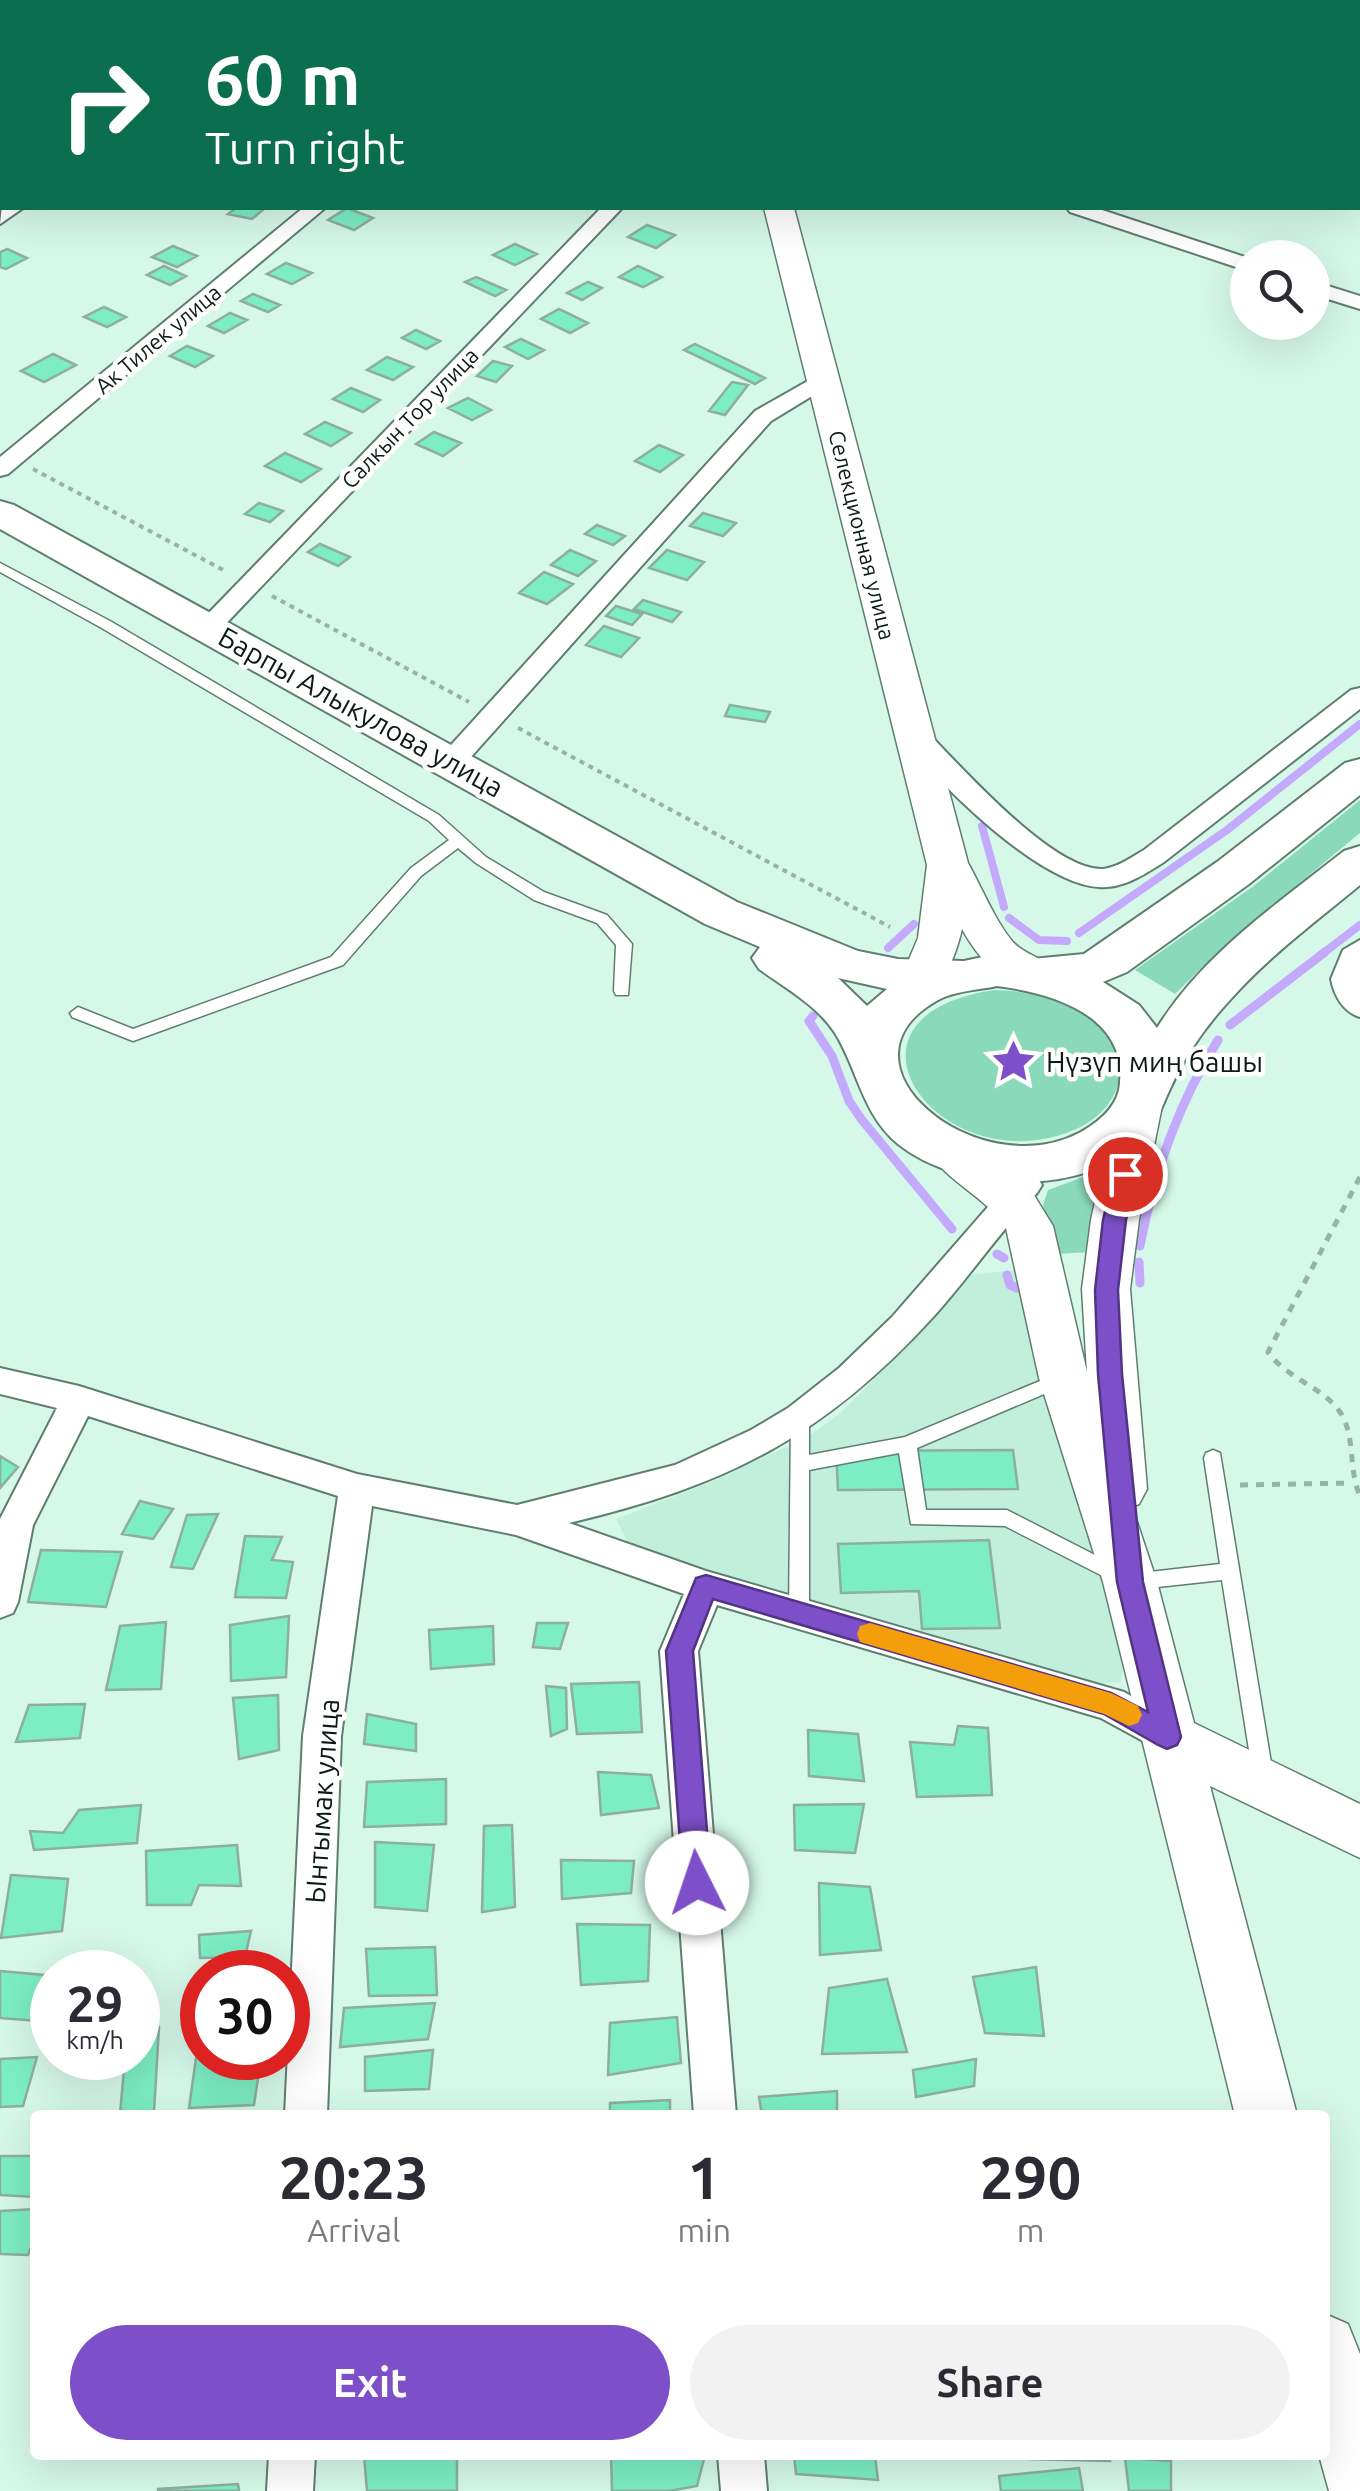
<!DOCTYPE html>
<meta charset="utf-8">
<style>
:root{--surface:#fff;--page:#f2f2f3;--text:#2b2b33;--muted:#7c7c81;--accent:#7d50c9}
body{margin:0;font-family:Ubuntu,sans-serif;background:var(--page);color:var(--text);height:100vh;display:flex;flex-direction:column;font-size:38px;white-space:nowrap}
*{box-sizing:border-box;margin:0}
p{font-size:32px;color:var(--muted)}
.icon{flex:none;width:55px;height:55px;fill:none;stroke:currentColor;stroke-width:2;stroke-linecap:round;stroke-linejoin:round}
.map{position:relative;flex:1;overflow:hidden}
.drawer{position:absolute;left:30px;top:2110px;width:1300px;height:350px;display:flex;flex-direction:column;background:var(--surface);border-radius:10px;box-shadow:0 10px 40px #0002}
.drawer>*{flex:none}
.banner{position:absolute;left:0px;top:0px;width:1360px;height:210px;box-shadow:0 10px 40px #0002;background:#0b6e4f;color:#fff;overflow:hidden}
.fabs{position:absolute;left:1230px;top:240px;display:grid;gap:20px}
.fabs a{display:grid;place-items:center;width:100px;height:100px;border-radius:50%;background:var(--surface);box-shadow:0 10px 40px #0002;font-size:50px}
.speed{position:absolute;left:30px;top:1950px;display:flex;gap:20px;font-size:50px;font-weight:700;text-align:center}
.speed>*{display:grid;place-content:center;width:130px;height:130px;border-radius:50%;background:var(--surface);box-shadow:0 10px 40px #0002;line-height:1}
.speed small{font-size:25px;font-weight:400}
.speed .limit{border:15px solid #d22;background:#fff;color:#111}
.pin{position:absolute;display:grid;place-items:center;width:85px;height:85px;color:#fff;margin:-42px;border:5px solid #fff;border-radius:50%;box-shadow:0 2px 10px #0007}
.me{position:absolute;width:110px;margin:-55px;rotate:356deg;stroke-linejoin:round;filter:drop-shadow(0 0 8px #0008)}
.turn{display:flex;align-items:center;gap:35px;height:210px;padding:0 40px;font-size:45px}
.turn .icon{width:130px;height:130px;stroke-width:2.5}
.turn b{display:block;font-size:70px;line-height:85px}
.eta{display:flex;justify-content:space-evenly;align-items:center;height:170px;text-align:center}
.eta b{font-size:60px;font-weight:600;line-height:70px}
.cta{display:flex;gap:20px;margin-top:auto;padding:20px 40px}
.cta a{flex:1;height:115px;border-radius:60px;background:var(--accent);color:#fff;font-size:40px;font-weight:600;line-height:115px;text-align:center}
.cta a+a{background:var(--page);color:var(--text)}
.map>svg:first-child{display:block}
</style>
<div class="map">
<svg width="1360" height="2491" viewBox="0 0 1360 2491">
<rect width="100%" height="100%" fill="#d5f8e9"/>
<path fill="#c2eedc" d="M1022,1269L1123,1666L1121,1682L1102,1683L1001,1661L629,1545L616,1519L714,1481L807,1437L839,1414L868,1386L969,1275Z"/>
<path fill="#8bd9bb" d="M1360,800V833L1231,939L1175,994L1135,970L1255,885Z
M995,990C1044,991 1122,1012 1119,1075C1118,1101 1096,1121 1074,1130C941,1186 815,1016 995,990Z
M1107,1168L1091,1252L1056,1254L1043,1205L1048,1190Z"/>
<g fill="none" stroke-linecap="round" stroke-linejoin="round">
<path stroke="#c3aafd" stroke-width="8" d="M982,826L1004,907
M1009,918L1039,940L1067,941
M1079,933L1227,830L1360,724
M888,948L914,924
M1321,955L1360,925"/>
<path stroke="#c3aafd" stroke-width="9" d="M813,1016L809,1021L832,1056L849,1101L862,1120L952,1229
M1230,1025L1325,952
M1140,1246C1154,1172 1178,1104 1218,1040
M997,1254L1004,1258
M1139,1262L1140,1283
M1007,1275L1010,1285L1017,1288"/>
</g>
<path fill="#7cedc5" stroke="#8daea0" stroke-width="2.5" d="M236,208H255L264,209L252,219L228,214Z
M347,208L373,218L354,230L328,220Z
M647,225L675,235L656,248L628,237Z
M515,244L537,254L515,265L493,255Z
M173,246L197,256L177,267L152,257Z
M7,249L27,258L6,269L0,267V252Z
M286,263L312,273L292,284L267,274Z
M164,266L186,276L170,285L147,275Z
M638,266L662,277L643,287L619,277Z
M476,277L506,290L495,296L465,282Z
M588,282L602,288L582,300L567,293Z
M253,294L280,305L268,312L241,301Z
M104,307L126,317L107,327L84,317Z
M559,309L588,323L570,333L541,319Z
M230,313L247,320L224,333L208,326Z
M416,330L440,341L426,349L402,338Z
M521,339L544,350L528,359L505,347Z
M695,344L765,378L755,384L684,350Z
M187,346L213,356L195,367L170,356Z
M53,354L76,365L44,382L21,371Z
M387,357L413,367L393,380L367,370Z
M493,361L512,366L496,382L477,376Z
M732,382L748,385L725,415L709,411Z
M351,388L380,400L363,412L333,399Z
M468,398L491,410L472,420L448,408Z
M325,422L351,433L331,446L305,434Z
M434,432L461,443L443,456L416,444Z
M659,445L683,455L660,472L635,461Z
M285,453L321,469L301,482L265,466Z
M259,503L283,511L270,522L245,514Z
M703,513L736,523L723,536L690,526Z
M597,525L625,536L613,545L585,534Z
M320,544L350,557L338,566L308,552Z
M570,550L596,561L578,576L551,565Z
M667,550L704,562L687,580L649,568Z
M544,572L573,584L547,604L519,593Z
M643,600L681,612L672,622L634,609Z
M616,606L642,614L632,625L606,616Z
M604,626L639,638L621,657L586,645Z
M730,705L770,712L765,722L725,716Z
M1013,1450L1018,1489L838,1490L836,1451Z
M0,1456L18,1467L0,1488Z
M140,1501L173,1509L153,1539L122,1534Z
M218,1514L193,1569L171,1567L187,1515Z
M245,1536L282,1537L272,1560L293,1562L286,1598L235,1597Z
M989,1540L1000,1628L922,1629L919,1591L841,1593L838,1544Z
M41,1550L122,1552L106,1607L28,1602Z
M289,1616L286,1677L231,1681L230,1625Z
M166,1622L161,1689L106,1690L120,1626Z
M537,1623H568L560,1649L533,1647Z
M493,1626L494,1664L431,1669L429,1630Z
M639,1682L642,1732L577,1734L571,1684Z
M546,1686L566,1688L567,1729L551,1736Z
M278,1695L279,1750L239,1759L233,1698Z
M85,1704L80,1738L16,1742L29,1705Z
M367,1714L416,1724V1751L364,1744Z
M958,1726L988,1728L992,1795L917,1797L910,1742L954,1745Z
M808,1730L858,1734L864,1781L809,1776Z
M598,1772L651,1775L659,1808L601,1815Z
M446,1779V1824L364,1827L367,1782Z
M864,1804L855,1853L795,1850L794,1805Z
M141,1805L137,1843L34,1850L30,1831L63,1833L79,1810Z
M512,1825L515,1907L482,1912L484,1826Z
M375,1842L434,1845L427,1911L375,1907Z
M237,1845L241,1886L199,1885L191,1905H147L146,1851Z
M561,1860L634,1861L631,1893L562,1899Z
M11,1875L68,1879L62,1931L1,1938Z
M819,1883L870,1887L881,1950L820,1955Z
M577,1924L650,1925L648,1981L581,1985Z
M251,1931L245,1957L200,1958L199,1935Z
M435,1947L437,1995L369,1996L366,1949Z
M1036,1967L1044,2036L985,2033L973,1977Z
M0,1971L44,1975L38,2021L0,2018Z
M887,1979L907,2052L822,2054L829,1988Z
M435,2003L428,2039L340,2047L344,2008Z
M677,2017L681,2063L608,2075L610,2023Z
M159,2027L154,2112L120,2114L125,2058H138V2031Z
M433,2050L429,2089L365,2091V2057Z
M37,2057L23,2106L0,2107V2059Z
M196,2058H261L254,2105L189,2108Z
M976,2059L974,2086L916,2097L913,2070Z
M837,2091V2115H762L759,2097Z
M670,2100V2115H610V2103Z
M0,2156H35V2197L0,2195Z
M35,2209V2238L28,2255L0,2254V2211Z
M364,2455H457V2491H367Z
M611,2455H705L697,2486L669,2491H612Z
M794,2455H875L878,2480L796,2474Z
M1026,2455H1109L1110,2461L1027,2459Z
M1125,2458L1171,2461V2491H1129Z
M1079,2468L1083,2491H1001L999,2476Z
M238,2484L239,2491H158V2489Z"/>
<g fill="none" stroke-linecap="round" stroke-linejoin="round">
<defs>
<path id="lane" d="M0,563L110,621L439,815L486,857L544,892L607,915L632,944L628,995H616L614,991L616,945L597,923L534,900L476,863L458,848L421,876L343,965L133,1041L72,1017L70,1013L78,1007L133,1029L331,957L411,868L449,840L429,821L100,627L0,572Z
M1064,1371L1070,1373L1073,1378L1070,1383L917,1448L926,1510H1007L1132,1574L1220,1564L1204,1458L1206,1453L1213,1450L1220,1453L1273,1775L1270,1782L1263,1784L1256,1782L1253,1775L1222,1580L1130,1590L1005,1526L911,1524L899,1453L809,1470V1613L806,1619L799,1621L792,1619L789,1613L791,1420L793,1415H807L809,1420V1455L905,1437Z"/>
<path id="street" d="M0,0H11L0,6Z
M630,0H661L662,2H632Z
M0,46L2,47V58H0Z
M2,96V109L0,110V97Z
M2,206V208H23L0,224Z
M303,208H325L8,474L0,476V457Z
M601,208H622L217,633H199L195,628L199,623Z
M1067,208H1096L1248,258V271L1070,212Z
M1312,281L1360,296V309L1312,294Z
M822,373L833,380L830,385L771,421L461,768H441L438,762L441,756L755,411Z
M1360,688V709L1164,862C1145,874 1123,889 1099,887C1039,884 934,781 900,733L904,727H922C958,763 1051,870 1102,869C1117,868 1132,857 1144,850L1351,690Z
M1360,940V1017C1343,1012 1334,995 1331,979L1343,950Z
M1026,1173L1037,1177L1042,1185L1037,1193C1000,1231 970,1276 934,1316C824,1437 726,1486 569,1523L706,1571L1124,1692L1181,1725L1186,1737L1181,1749L1167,1754L1101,1718L717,1605L698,1651L736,2115H694L660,1651L684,1594L516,1535L372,1506L341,1736L327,2115H285L303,1736L338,1496L88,1416L33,1525L18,1602L13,1613L0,1618V1519L57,1408L0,1394V1368L79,1386L357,1474L517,1505L675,1465L751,1430L788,1408L839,1368L892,1317L1007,1185Z
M269,2455H315L313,2491H267Z
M718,2455H764L767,2491H721Z"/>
<path id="secondary" d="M764,208H794L968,863C982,888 994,919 1012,941C1025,956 1046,957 1056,974L1050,984C1009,996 980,961 962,929C954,964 929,1024 887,1012L880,1001L907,964L918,938L927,865Z
M1139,1090L1155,1095L1162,1106L1139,1220L1130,1289L1147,1489L1139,1504L1132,1507L1157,1582L1194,1723L1360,1804V1858L1210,1786L1297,2115H1235L1103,1582L1039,1378L1006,1228C986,1196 947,1183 929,1151L936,1139L952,1134L968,1139L1029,1187L1053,1226L1087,1372L1082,1289L1091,1220L1116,1106L1123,1095Z
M1325,2314L1348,2324L1360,2354V2491H1329L1319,2455H1325Z"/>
<path id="primary" d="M0,501L14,505L737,902L858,951L898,959L964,961L997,954L1032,959L1084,954L1217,862L1345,763L1360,759V795L1249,884L1127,972L1103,982L1139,1005L1157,1028C1203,954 1277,904 1344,851L1360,846V885C1315,922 1268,957 1229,1001C1206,1026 1184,1057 1170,1089C1162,1106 1157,1122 1145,1136C1090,1198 960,1194 898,1144C862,1114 858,1070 835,1033C817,1005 785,988 759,969L752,958L760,947L705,924L0,529ZM838,978L887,989L867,1006ZM997,986C1052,993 1126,1015 1120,1082C1119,1106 1099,1122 1079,1133C977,1186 825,1063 938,1000C954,991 979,990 997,986Z"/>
</defs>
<use href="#lane" stroke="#5f7e72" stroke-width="3"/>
<use href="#street" stroke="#5f7e72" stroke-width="4"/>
<use href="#secondary" stroke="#5f7e72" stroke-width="3"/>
<use href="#primary" stroke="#5f7e72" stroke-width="4"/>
<path stroke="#97b3a7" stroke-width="4" stroke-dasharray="5 5" stroke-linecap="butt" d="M33,469L227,572
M272,596L469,702
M518,728L890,927"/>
<path stroke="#97b3a7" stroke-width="5" stroke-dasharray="8 8" stroke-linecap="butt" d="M1360,1177L1268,1352C1287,1379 1322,1386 1340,1412C1356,1436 1348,1470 1360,1496
M1240,1485L1352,1483"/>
<use href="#lane" fill="#fff" fill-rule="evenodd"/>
<use href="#street" fill="#fff" fill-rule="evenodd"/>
<use href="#secondary" fill="#fff" fill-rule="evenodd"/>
<use href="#primary" fill="#fff" fill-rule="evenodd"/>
</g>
<path fill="#7d50c9" stroke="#513483" stroke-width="2.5" d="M1125,1166L1136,1174L1126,1220L1118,1290L1122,1374L1143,1582L1181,1737L1177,1745L1167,1749L1158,1745L1104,1714L713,1599L693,1651L711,1883L707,1892L697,1896L687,1892L683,1883L666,1651L696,1578L706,1575L1111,1693L1148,1712L1117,1582L1098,1374L1095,1290L1103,1220L1114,1174Z"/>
<path fill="#f59e0b" d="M870,1623L1111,1693L1138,1706L1142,1715L1138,1723L1129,1726L1104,1714L860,1642L857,1634L860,1626Z"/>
<defs>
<symbol id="sight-bare" viewBox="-9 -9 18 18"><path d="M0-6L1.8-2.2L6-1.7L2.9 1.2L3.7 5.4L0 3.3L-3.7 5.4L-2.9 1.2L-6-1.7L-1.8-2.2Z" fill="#7d50c9" stroke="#fff" stroke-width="2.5" paint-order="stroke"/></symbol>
</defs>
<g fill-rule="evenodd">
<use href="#sight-bare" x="982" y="1030" width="63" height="63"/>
</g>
<g text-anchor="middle" stroke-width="9" stroke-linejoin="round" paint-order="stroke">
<g font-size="22" fill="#0d1a15" stroke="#fff">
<text transform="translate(158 339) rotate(-40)" y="8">Ак Тилек улица</text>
<text transform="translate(410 418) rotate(-46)" y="8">Салкын Тор улица</text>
<text transform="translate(862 535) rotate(76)" y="8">Селекционная улица</text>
</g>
<g font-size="28" fill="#0d1a15" stroke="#fff">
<text transform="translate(361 712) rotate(29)" y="10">Барпы Алыкулова улица</text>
<text transform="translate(322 1801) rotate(-86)" y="10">Ынтымак улица</text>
</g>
<g font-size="28" fill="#0d1a15" stroke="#fff" text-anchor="start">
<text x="1046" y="1072">Нүзүп миң башы</text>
</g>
</g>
</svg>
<div class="fabs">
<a><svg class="icon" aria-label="search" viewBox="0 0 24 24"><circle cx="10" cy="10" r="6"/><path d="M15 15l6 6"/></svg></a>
</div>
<div class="speed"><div>29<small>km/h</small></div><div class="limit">30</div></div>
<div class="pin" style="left:1125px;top:1174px;background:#d93025"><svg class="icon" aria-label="arrive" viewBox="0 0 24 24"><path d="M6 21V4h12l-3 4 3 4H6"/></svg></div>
<svg class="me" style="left:697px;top:1883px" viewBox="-20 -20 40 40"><circle r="19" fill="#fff"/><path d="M0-13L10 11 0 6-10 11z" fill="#7d50c9"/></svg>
<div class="banner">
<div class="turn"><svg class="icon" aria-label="right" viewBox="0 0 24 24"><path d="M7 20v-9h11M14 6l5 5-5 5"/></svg><div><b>60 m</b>Turn right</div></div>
</div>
<section class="drawer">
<div class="eta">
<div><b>20:23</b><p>Arrival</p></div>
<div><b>1</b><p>min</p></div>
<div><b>290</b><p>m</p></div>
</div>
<div class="cta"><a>Exit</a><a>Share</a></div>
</section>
</div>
